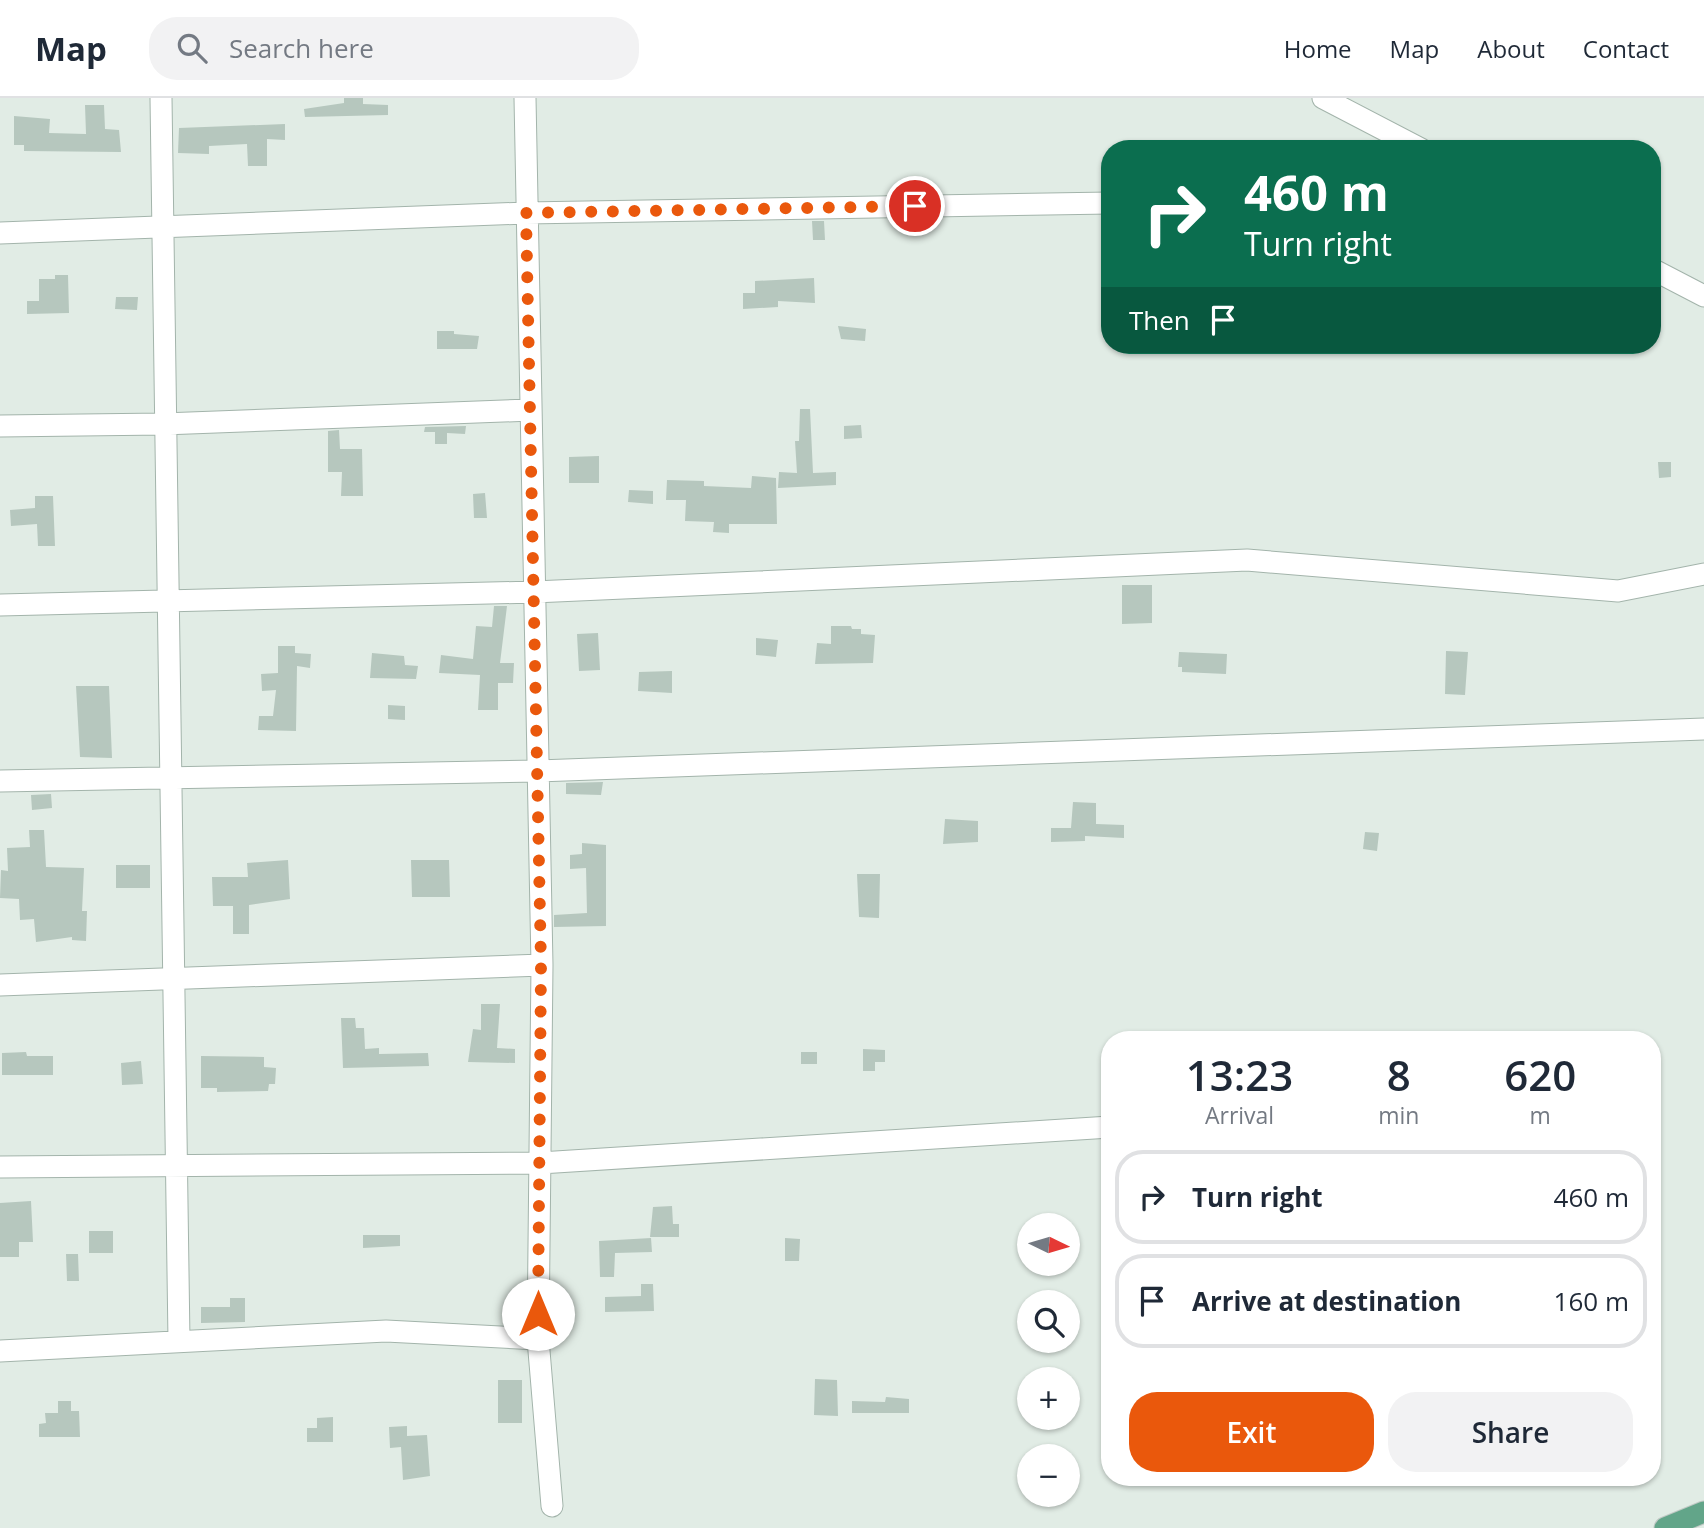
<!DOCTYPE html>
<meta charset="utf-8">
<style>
:root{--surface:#fff;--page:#f2f2f3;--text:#1f2937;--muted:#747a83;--line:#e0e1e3;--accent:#ea580c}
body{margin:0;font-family:"Open Sans",sans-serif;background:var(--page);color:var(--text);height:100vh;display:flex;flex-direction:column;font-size:26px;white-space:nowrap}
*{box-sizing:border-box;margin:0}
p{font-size:23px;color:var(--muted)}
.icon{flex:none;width:38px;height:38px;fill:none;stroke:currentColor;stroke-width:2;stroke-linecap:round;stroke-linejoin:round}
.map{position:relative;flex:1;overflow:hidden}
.sheet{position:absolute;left:1101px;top:933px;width:560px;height:455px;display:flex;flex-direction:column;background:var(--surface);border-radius:28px;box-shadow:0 2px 5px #0004}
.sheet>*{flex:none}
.banner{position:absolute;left:1101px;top:42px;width:560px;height:214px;border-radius:28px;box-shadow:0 2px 5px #0004;background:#0b6e4f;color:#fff;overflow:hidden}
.needle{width:46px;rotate:95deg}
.buttons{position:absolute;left:1017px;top:1115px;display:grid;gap:14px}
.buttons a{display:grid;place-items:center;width:63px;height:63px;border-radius:50%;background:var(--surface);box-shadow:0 2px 5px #0004;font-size:35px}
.pin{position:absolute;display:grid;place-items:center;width:60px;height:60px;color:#fff;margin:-30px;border:4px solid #fff;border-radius:50%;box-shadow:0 2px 7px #0007}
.me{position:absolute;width:77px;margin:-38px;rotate:0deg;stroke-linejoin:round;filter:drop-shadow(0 0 5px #0008)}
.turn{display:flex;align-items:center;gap:24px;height:147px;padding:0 28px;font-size:32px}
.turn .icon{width:91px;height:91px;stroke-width:2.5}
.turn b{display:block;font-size:49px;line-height:60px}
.then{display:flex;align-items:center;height:66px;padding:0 28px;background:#0003;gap:14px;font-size:26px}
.eta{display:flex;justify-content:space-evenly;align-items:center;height:119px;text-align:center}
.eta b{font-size:42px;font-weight:600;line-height:49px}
.button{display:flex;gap:14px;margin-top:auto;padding:14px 28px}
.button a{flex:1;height:80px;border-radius:28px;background:var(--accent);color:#fff;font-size:28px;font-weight:600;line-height:80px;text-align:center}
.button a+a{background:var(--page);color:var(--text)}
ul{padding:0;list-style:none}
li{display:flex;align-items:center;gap:21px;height:94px;margin:0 14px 10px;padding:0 14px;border:4px solid var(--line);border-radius:28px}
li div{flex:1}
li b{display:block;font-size:26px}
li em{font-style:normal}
header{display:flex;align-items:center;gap:42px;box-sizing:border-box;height:98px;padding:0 35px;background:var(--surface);border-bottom:2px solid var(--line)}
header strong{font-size:33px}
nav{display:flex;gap:38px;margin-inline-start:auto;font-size:24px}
.search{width:490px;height:63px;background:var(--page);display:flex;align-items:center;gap:18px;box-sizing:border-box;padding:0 24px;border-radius:28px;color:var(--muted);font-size:26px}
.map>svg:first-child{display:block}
</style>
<header>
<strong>Map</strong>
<div class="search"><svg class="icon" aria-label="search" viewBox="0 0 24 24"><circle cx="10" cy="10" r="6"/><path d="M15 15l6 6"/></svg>Search here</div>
<nav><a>Home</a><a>Map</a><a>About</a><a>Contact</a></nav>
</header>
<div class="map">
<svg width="1704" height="1430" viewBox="0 0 1704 1430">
<rect width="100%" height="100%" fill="#e1ece5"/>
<path fill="#b6c7be" d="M344,0H363V6L388,7V17L305,19L304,11L344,5Z
M85,7H104L105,31L119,32L121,54L24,53V47H14V18L50,21L49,35L86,36Z
M285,26V42L267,41V68H248L247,46L209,48V56L178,55L179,30Z
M812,123H824L825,142H813Z
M55,177H68L69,215L27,216V203H39V181H55Z
M814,180L815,205L778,203V209L743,211V195H755V183Z
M116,199H138L137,212L115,211Z
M838,228L866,231L865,243L841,241Z
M437,233H454V236L479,238L477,251H437Z
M800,311H810L813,375L836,374V387L778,390L779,374L797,375L795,343H799Z
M861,327L862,340L844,341V328Z
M466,328L465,336L447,335V346H435V334H424L425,329Z
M339,332L340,351H362L363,398H341L342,374H328V333Z
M599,358V385H569V359Z
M1658,364H1671V379L1659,380Z
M752,378L776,380L777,426H729V435L713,434L714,424L685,423L686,402H666L667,382L704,383V388L751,390Z
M629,392L653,393V406L628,404Z
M485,395L487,420H474L473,396Z
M35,398H53L55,448H38L37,426L11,428L10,412L35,410Z
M1122,487H1152V525L1122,526Z
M494,508H507L500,565H514L513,585H498V612H478L480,577L439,575L441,557L473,561L476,528L492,529Z
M831,528H851L852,531H861V536L875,537L873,565L815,566L817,545L831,546Z
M598,535L600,572L579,573L577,536Z
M756,540L778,542L776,559L756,557Z
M278,548H295V555L311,556L310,570L297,568L296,633L258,632L259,618H273L276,592L262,593L261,576L278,575Z
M1446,553L1468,554L1465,597L1445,596Z
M1179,554L1227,556L1226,576L1182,574V569H1178Z
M372,555L404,558L405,567L418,568L416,581L370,580Z
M672,573V595L638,593L639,574Z
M76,588H109L112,660L80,659Z
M388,607L405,608V622L388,621Z
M603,684L601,697L566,696V685Z
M51,696L52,710L32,712L31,697Z
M1073,704L1096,705V726L1124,727V740L1085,738V743L1051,744V730H1071Z
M945,721L978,723V744L943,746Z
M29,732H44L46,769L84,770L82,813H87L86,843L72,842V839L36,844L34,821L20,822L19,801L0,800L1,772L8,773L7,750L30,749Z
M1365,734L1379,735L1377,753L1363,751Z
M582,745L606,747V828L554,829V817L587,815L586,770L570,771V757L582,756Z
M288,762L290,801L249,807V836H233V808H213L212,779H248L247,765Z
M411,762H449L450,799H412Z
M116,767H150V790H116Z
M857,776H880L879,820L859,819Z
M481,906H500L497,950L515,951V965L468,964L473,931L481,932Z
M341,920H355L356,930H364L365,951L379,950V956L428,955L429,968L343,970Z
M863,951L885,952V964H875V973H863Z
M26,954L27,958H53V977H2V955Z
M801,954H817V966H801Z
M201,958L264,959V969L276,970L275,986H269L268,993L217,994V990H201Z
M141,963L143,986L122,987L121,965Z
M31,1103L33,1144H19V1159H0V1105Z
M672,1108L673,1126H679V1139H650L653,1109Z
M89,1133H113V1155H89Z
M363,1137H400V1148L363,1150Z
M651,1140L652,1154L615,1155L614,1179H600L599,1143Z
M785,1140L800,1141L799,1163H785Z
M66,1156H78L79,1183H67Z
M641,1186H653L654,1213L605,1214V1199L641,1198Z
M230,1200H245V1224L201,1225V1209H230Z
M815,1281L837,1282L838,1318L814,1317Z
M498,1282H522V1325H498Z
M886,1299L909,1301V1315H852V1303L885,1304Z
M58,1303H71V1313H79L80,1339H39V1326L46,1325L45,1315H58Z
M333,1319V1344H307V1330H317V1320Z
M407,1328V1338L427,1337L430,1378L403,1382L401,1349L390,1350L389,1329Z"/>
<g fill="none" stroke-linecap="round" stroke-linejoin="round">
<defs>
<path id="minor" d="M161,0L179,1243
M525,0L542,867L538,1241L552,1408
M1323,0L1421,51
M0,135L526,115L1110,105
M1652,171L1704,198
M0,328L163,326L531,312
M0,507L534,494L1247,462L1618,493L1704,476
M0,683L538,673L1704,631
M0,887L542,867
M0,1069L540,1065L1110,1029
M0,1253L386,1233L538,1241"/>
<path id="major" d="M1665,1430L1704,1414"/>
</defs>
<use href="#minor" stroke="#a3b4ab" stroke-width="23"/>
<use href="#major" stroke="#c1c9c5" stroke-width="23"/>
<use href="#minor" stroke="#fff" stroke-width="21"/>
<use href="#major" stroke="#62a589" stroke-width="21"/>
</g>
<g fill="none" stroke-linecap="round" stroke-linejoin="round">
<path stroke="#ea580c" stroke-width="12" stroke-dasharray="0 21.6" d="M538,1216L541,867L526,115L915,108"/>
</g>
</svg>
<div class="buttons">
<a><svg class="needle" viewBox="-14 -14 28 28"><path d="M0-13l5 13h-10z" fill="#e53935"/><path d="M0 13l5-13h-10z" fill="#747a83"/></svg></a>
<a><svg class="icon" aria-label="search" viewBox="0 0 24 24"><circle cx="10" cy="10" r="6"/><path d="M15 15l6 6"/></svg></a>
<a>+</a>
<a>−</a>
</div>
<div class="pin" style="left:915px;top:108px;background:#d93025"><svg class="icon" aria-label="arrive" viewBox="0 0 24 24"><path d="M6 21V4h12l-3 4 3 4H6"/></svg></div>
<svg class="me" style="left:538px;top:1216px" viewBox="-20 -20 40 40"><circle r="19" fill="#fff"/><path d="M0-13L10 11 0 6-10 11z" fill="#ea580c"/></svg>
<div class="banner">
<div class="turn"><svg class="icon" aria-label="right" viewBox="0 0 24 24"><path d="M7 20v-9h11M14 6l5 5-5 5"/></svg><div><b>460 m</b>Turn right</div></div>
<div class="then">Then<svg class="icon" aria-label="arrive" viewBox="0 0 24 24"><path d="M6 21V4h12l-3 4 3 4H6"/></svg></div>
</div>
<section class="sheet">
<div class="eta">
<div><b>13:23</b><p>Arrival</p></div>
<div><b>8</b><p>min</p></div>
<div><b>620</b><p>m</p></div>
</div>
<ul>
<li><svg class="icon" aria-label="right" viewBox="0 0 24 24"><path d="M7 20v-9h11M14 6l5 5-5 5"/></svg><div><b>Turn right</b></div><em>460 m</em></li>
<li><svg class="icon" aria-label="arrive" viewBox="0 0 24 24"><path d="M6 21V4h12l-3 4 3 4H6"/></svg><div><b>Arrive at destination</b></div><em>160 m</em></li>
</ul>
<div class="button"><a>Exit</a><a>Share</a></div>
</section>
</div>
